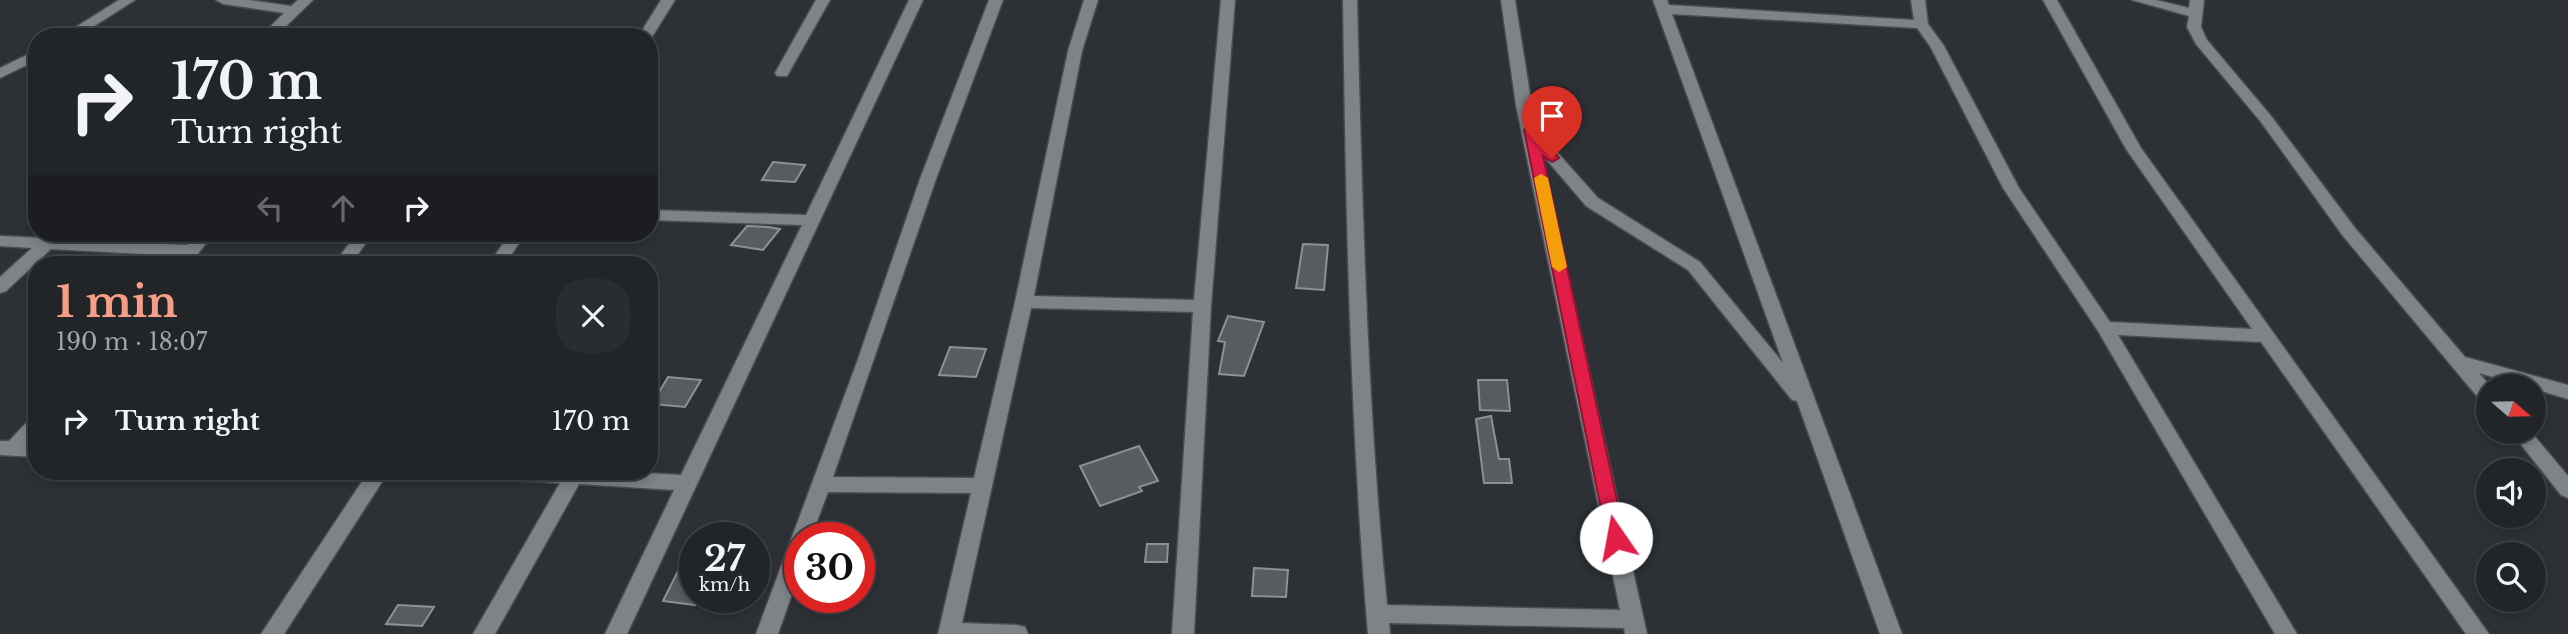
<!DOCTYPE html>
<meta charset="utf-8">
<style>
:root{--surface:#222528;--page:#2a2d30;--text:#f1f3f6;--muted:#a2a5a8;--line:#3f4245;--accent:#f49e87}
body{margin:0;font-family:"Libre Baskerville",serif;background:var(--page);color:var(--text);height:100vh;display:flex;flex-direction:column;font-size:26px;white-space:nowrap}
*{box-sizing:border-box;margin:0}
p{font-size:23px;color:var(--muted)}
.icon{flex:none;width:38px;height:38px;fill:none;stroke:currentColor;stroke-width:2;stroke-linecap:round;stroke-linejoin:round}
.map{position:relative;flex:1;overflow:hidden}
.sheet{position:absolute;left:28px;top:256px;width:630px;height:224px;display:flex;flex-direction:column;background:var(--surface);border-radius:28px;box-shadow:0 4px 10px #0003,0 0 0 2px var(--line)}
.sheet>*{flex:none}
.banner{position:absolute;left:28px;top:28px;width:630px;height:214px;border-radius:28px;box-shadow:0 4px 10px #0003,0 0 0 2px var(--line);background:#222528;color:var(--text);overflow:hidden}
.needle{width:46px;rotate:110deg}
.controls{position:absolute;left:2476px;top:374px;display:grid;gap:14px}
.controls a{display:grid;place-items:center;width:70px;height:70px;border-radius:50%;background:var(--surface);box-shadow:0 4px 10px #0003,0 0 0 2px var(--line);font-size:35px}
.speed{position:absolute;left:679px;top:522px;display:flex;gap:14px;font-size:35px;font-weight:700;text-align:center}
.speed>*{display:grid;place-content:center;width:91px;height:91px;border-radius:50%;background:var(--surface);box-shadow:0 4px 10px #0003,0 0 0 2px var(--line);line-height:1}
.speed small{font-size:18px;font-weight:400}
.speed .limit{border:10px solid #d22;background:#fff;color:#111}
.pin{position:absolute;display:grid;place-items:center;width:60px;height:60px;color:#fff;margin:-72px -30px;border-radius:50% 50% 50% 0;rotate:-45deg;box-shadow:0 0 7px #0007}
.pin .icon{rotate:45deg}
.me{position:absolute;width:77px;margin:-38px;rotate:348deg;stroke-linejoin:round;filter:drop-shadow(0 0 5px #0008)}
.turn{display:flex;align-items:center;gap:24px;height:147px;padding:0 28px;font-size:32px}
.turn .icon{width:91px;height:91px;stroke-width:2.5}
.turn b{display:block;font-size:49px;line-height:60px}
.lanes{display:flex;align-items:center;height:66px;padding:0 28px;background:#0003;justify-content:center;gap:35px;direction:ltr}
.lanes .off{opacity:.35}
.round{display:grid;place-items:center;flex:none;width:74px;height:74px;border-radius:28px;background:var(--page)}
.summary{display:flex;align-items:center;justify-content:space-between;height:119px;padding:0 28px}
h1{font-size:42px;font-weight:700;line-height:52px;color:var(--accent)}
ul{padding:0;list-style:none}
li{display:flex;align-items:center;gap:21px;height:91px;padding:0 28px}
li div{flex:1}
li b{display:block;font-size:26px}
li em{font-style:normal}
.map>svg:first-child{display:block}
</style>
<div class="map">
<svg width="2568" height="634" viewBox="0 0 2568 634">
<rect width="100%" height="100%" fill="#2d3135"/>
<path fill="#575c60" stroke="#8c9196" stroke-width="2" d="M773,162L805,165L795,182L762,180Z
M747,226L768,227L780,229L763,250L731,245Z
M1303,244L1328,245L1324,290L1296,288Z
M1228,316L1264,322L1244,376L1219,374L1225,342L1218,341Z
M950,347L986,349L976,377L939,375Z
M668,377L701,380L685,407L652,404Z
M1478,380H1507L1510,411L1480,410Z
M1491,416L1499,459H1509L1512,483H1484L1476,419Z
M1139,446L1158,481L1139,487L1142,491L1100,506L1080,466Z
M1147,544H1168L1167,562H1145Z
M1254,568L1288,570L1286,597L1252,596Z
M678,571L695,573V605L663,601Z
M398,605L434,607L422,626L386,624Z"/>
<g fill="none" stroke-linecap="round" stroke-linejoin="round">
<defs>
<path id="street" d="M119,0H135L77,37H60Z
M216,0H249L291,6L298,0H313L275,37H260L284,13L223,4Z
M661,0H675L650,40L649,37H638Z
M816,0H830L787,76H777L775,73Z
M909,0H923L627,634H605L674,490L579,484L495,634H473L560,483L488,478L481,476L478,471H610L681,475L802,225L649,220V210L806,215Z
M989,0H1003L936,179L833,477L974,478L1015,302L1068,51L1084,0H1098L1082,51L1034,296L1194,300L1221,0H1235L1211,306L1194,634H1172L1193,312L1031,308L962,623L1017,625L1025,627L1028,634H938L971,493L828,492L811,537H800V571L778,634H756L857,362L920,179Z
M1343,0H1357C1362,202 1367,404 1387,605L1620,610L1516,105L1501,0H1515L1536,132L1540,133L1598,198L1700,262L1783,363L1653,0H1667L1669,5L1914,20L1911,0H1925L1928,24L1944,46L2019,188L2110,322L2252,329L2126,149L2043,0H2057L2141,148L2489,634H2466L2261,342L2118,335L2297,634H2275L2098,331L2003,188L1930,46L1917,28L1672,14L1902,634H1880L1797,401L1792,400L1688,270L1586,206L1541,153L1647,634H1625L1624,628L1389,623L1390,634H1368C1350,422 1346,212 1343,0Z
M2132,0H2156L2189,8L2190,0H2204L2201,27L2207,40L2271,116L2355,228L2465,357L2568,385V399L2479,373L2491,387L2488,403L2481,401L2343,236L2261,122L2196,44L2187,27L2189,16Z
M37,50V60L0,78V68Z
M197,233H214L190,264H173L179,256L51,249L6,291L0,293V277L32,248L0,246V236L43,238L51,235L58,239L187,245Z
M357,233H373L351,264H334Z
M510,233H526L505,264H489Z
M37,417V436L31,442L37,443V457L0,455V441H9L30,419Z
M2511,432H2531L2568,476V498L2561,495Z
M369,471H389L284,634H261Z"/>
</defs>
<use href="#street" stroke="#494d50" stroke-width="3"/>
<use href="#street" fill="#7e8388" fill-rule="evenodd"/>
</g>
<path fill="#e11d48" stroke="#92132f" stroke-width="2" d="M1526,127H1535L1559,158L1552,162L1543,156L1625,538L1616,545L1607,538L1524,130Z"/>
<path fill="#f59e0b" d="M1541,174L1548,178L1567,267L1559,272L1552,267L1534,178Z"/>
</svg>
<div class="controls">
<a><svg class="needle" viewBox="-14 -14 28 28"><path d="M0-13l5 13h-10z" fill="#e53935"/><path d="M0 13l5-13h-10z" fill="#a2a5a8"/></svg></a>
<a><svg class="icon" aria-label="sound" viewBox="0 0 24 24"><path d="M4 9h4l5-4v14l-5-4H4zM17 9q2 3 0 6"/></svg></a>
<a><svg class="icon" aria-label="search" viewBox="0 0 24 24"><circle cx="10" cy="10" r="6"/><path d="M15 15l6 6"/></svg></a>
</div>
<div class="speed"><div>27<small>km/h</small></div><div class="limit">30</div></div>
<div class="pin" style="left:1552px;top:158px;background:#d93025"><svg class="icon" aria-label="arrive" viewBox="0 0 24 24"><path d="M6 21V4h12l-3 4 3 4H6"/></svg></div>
<svg class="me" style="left:1616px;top:538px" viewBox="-20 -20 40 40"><circle r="19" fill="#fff"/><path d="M0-13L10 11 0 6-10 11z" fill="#e11d48"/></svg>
<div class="banner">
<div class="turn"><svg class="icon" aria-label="right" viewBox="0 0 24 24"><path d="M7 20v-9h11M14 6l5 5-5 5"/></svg><div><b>170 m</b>Turn right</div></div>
<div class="lanes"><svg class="icon off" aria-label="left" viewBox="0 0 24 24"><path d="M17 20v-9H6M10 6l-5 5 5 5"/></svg><svg class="icon off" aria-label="ahead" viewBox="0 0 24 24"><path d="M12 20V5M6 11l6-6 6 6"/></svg><svg class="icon" aria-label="right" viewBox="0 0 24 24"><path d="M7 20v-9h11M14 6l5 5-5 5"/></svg></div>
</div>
<section class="sheet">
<div class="summary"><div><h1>1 min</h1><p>190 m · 18:07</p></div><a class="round"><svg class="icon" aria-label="close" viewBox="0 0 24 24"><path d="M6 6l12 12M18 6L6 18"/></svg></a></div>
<ul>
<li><svg class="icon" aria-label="right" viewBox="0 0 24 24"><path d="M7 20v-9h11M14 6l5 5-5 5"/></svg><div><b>Turn right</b></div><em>170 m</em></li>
</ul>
</section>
</div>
